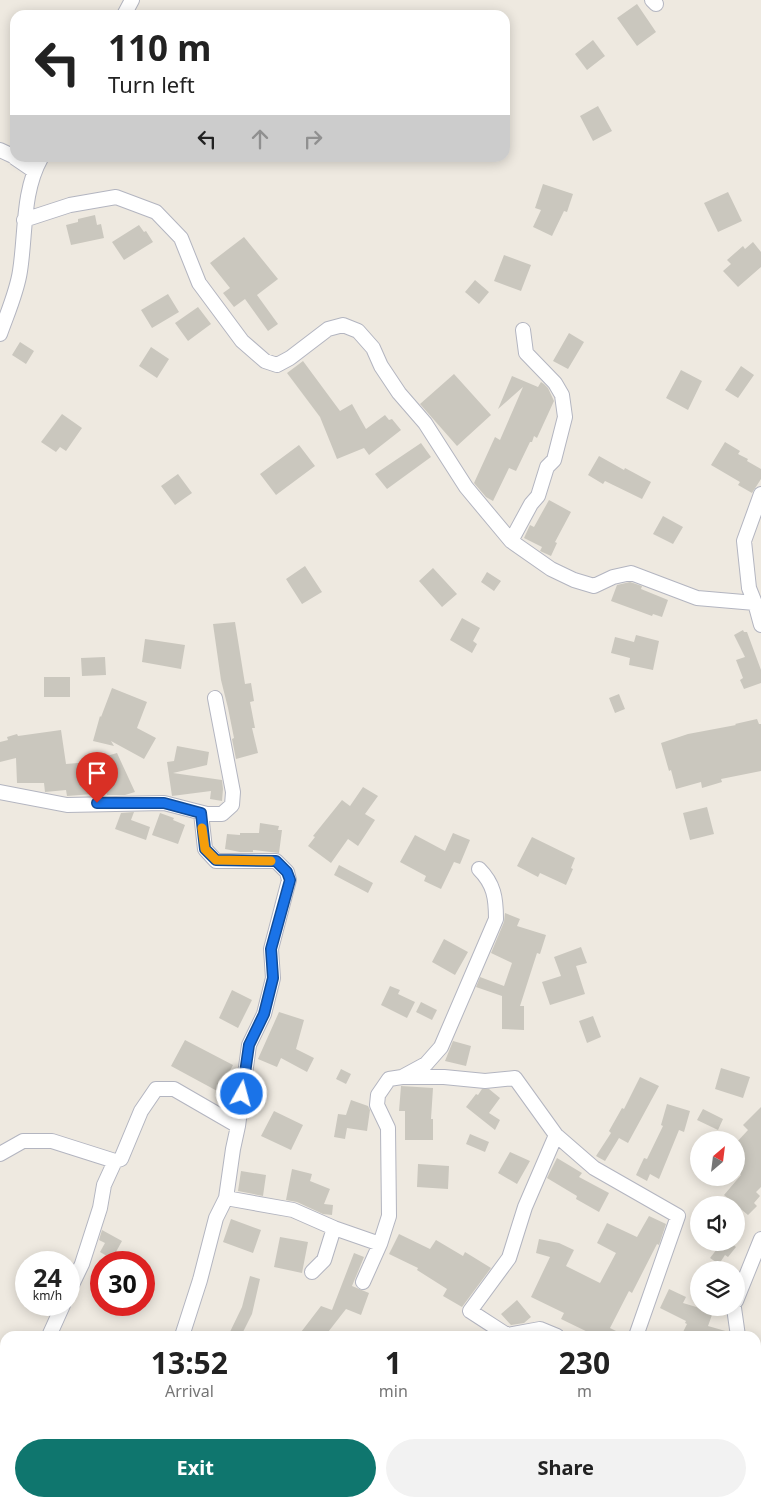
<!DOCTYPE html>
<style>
:root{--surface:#fff;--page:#f2f2f2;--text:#222;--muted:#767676;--accent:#0f766e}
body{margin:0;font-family:"Noto Sans",sans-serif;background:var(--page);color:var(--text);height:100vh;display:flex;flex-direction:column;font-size:19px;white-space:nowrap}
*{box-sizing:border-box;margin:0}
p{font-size:16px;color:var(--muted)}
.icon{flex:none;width:28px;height:28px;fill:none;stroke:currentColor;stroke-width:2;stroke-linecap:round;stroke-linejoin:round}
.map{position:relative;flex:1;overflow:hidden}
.drawer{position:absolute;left:0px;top:1331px;width:761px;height:176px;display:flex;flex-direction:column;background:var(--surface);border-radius:15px 15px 0 0;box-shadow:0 2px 12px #0003}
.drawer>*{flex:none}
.hud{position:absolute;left:10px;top:10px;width:500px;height:152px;border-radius:15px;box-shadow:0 2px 12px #0003;background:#fff;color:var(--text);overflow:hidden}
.needle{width:32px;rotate:28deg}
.tools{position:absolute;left:690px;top:1131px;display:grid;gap:10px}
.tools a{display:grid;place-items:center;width:55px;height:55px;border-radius:50%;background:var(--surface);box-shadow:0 2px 12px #0003;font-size:25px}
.speed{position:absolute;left:15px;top:1251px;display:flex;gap:10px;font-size:25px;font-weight:700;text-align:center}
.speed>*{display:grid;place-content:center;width:65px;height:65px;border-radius:50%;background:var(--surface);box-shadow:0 2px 12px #0003;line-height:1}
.speed small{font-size:12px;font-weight:400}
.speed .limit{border:8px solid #d22;background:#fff;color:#111}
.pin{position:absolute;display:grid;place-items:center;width:42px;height:42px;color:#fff;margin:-51px -21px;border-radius:50% 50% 50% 0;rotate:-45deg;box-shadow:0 0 5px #0007}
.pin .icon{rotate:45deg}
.me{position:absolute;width:55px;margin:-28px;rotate:7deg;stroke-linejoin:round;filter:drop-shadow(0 0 4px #0008)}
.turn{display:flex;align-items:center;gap:18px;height:105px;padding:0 15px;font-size:22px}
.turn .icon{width:65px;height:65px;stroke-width:2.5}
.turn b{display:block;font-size:35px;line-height:42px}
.lanes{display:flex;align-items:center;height:48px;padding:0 15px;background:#0003;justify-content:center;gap:25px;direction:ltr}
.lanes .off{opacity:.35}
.eta{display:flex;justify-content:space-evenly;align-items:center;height:85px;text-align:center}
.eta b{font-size:30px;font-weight:700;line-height:35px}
.primary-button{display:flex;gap:10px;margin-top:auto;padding:10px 15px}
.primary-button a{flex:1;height:58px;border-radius:30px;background:var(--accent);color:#fff;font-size:20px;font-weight:700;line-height:58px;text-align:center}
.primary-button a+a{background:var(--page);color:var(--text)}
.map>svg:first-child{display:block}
</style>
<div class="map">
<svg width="761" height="1507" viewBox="0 0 761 1507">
<rect width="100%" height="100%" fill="#eee9e0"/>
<path fill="#cac7be" d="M637,4L656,32L637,46L617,18Z
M593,40L605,56L587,70L575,54Z
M598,106L612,131L593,141L580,116Z
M543,184L573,194L567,212L564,211L552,236L533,227L541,210L535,208Z
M728,192L742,221L718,232L704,203Z
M95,215L97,225L101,224L104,238L71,245L66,225L78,222V219Z
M139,225L144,232L146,231L153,242L124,260L112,242Z
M244,237L278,279L257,295L278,324L268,331L245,299L234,307L223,293L230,288L210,263Z
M753,242L761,252V267L738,287L723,271L731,264L727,260L743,246L745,249Z
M504,255L531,265L521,291L494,281Z
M475,280L489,292L479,304L465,292Z
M168,294L179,312L152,328L141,310Z
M198,307L211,324L188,341L175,323Z
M569,333L584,342L568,369L553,361Z
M20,342L34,351L26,364L12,355Z
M151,347L169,359L157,378L139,366Z
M303,361L340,411L352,404L366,429L385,415L389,420L392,419L401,430L369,455L364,448L337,459L320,417L287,373Z
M741,366L754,375L738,398L725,390Z
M681,370L702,381L688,410L666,398Z
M454,374L491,415L457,446L420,404Z
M512,376L538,387L541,382L544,384L548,388L554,401L537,438L534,436L532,442H530L516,471L509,468L493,501L486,497L474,483L495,437L500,440L523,387L498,409Z
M62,414L82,428L66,451L60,447L56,452L41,442Z
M725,442L740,451L738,454L748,459L747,461L761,469V479L752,493L738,485L740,482L711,465Z
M421,443L431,457L387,489L375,474Z
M299,445L315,466L276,495L260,474Z
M599,456L624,470L625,468L651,482L642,499L605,481L603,484L588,475Z
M178,474L192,493L175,505L161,486Z
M549,500L571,512L555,542L557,543L551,556L540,551L542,547L524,538L530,525L534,527Z
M663,516L683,527L673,544L653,534Z
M305,566L322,592L302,604L286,579Z
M433,568L457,594L442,607L419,581Z
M487,572L501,581L494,591L481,582Z
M630,582L642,586L641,589L668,600L662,617L653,614L652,616L611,601L617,585Z
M462,618L480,628L473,641L477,644L472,653L450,640Z
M235,622L245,684L251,683L254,701L250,702L255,728H252L258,753L236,759L232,739L234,738L228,708L221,680L213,624Z
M743,630L744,632H747L761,670V683L744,689L740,680L743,678L736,660L745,657L734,635Z
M636,635L659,641L653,670L629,665L630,658L611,653L615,637L634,642Z
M145,639L185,645L181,669L142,662Z
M105,657L106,675L82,676L81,658Z
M44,677H70V697H44Z
M112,688L147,702L137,728L156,738L144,759L111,741L114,746L93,741L100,716L101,717Z
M619,694L625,709L615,713L609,698Z
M757,719L759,724H761V771L721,779L722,782L702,788L701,782L676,789L671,770L669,771L661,743L688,734L736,725L735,724Z
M61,730L66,764L101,761L100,758L117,753L135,792L125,795H107L106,793L67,796L66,790L45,792L44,783H17L16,758L0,762V742L8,740L7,737L17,734L18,736Z
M177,746L209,752L207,765L173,773L222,780L223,789L222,801L210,799L211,791L172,796L167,762L174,761Z
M363,787L378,796L365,814L375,820L358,846L348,839L331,863L308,846L315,837L313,836L342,800L350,806Z
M707,807L714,834L690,840L683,813Z
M134,812L131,820L150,827L146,840L115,829L121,813Z
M160,813L174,818L173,820L185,825L178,844L152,835Z
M260,823L279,826L278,830H282L279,853L253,850V852H240L225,849L227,834L240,835V833H259Z
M453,833L470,840L460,864L454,862L441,889L424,881L426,876L400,862L415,835L445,851Z
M532,837L575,858L571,868L573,869L566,885L540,873L538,877L517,866Z
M339,865L373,883L368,893L334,875Z
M505,913L520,919L517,926L546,935L540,954L537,953L520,1006H524V1030L502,1029V996L476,987L480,977L504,986L512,963L491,953L504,922Z
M444,939L468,952L455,975L432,962Z
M581,947L587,963L576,966L585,994L550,1005L542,982L561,976L554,957Z
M390,986L400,990L398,994L415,1002L407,1018L381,1005Z
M232,990L252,1000L238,1028L219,1018Z
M421,1002L437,1010L432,1020L416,1012Z
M279,1012L304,1020L296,1049L314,1058L307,1072L281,1058L277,1067L258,1059Z
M593,1016L601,1037L587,1043L579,1021Z
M185,1040L233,1065L219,1092L171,1066Z
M453,1041L471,1046L466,1066L445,1061Z
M721,1068L750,1077L743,1098L715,1089Z
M341,1069L351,1074L346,1084L336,1079Z
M640,1077L659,1086L628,1143L619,1138L605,1161L596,1156L611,1133L609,1131L622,1108L624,1109Z
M401,1086L433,1088L431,1119H433V1140H405V1111H399Z
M482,1089H489L500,1098L489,1113L500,1120L495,1130L466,1107L476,1094L478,1095Z
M351,1100L368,1106L370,1110L367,1131L347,1128L345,1139L334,1137L338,1114L346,1115Z
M667,1104L690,1111L684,1132L679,1130L659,1179L650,1174L647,1181L636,1175L644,1158L647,1159L663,1126L661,1125Z
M761,1107V1187L756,1192L760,1196L754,1203L757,1206L748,1215L724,1195L741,1175L736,1170V1143L748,1130L743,1125Z
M703,1109L723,1119L718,1130L697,1120Z
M274,1111L303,1125L291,1150L261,1136Z
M470,1134L489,1142L485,1152L466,1144Z
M510,1152L530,1161L517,1184L498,1173Z
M557,1158L582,1173L579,1177L609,1193L599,1212L576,1199L577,1196L547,1178Z
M418,1164L449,1166L448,1189L417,1187Z
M292,1169L312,1174L310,1181L330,1189L324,1204L333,1205L332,1215L323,1214L297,1202L286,1200Z
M241,1171L266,1175L263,1196L238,1191Z
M649,1216L666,1224L659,1245L657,1244L632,1293L629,1291L610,1328L626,1336H596L561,1319L564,1313L531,1297L550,1257L536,1253L539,1239L559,1243L574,1250L566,1266L600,1283L616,1253L597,1243L607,1223L637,1237Z
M231,1219L261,1230L253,1253L223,1242Z
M102,1230L122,1241L112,1259L100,1252L105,1243L99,1240Z
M399,1234L430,1249L436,1240L463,1256L465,1252L491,1268L462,1307L443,1296L447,1289L417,1270L418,1268L389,1254Z
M280,1237L308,1242L302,1273L274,1267Z
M709,1242H730L736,1247L728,1257L725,1255L719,1264L710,1258L717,1249Z
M354,1253L364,1257L352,1286L369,1293L361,1315L346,1309L325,1336H298L321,1306L332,1310Z
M250,1276L260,1279L252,1314L241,1336H228L242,1307Z
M669,1289L686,1297L683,1303L713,1312L708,1326L729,1332V1336H681L687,1324L685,1323L686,1321L660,1308Z
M517,1300L531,1317L524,1323L511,1325L501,1314Z"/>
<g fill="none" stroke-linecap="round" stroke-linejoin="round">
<defs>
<path id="street" d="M652,0L656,4
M124,15L132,0
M0,150L15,157
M15,158L34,171
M24,220L70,205L116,197L156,212L181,238L199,283L242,341L265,361L277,365L290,358L328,329L343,325L358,331L373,348L381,366L399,393L425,423L466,487L511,541L551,569L574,580L594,586L613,577L631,573L697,598L755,603L761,625
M0,334C7,314 17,292 20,271C26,233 22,192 41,158
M511,541L531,504L538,496L547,467L554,460L565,417L562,395L555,383L526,353L523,330
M755,603L749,588L744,541L761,494
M0,792L67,805L164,803L207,814H222L232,805L233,792L215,698
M405,1077H444L485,1081L515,1078L556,1135L594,1168L678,1216L636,1336
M556,1135L525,1207L509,1258L470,1311L507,1335L540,1329L557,1336
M0,1154L23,1141H52L115,1161L121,1159L141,1111L156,1089H174L238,1126
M226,1198L293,1210L334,1228
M312,1272L324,1260L334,1228L380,1244L389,1216L388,1128L377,1105L378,1095L389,1079L402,1077L426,1064L441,1047L496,919C496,898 494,884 479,869
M363,1282L380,1244
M69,1291L82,1264L100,1208L104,1185L115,1161
M736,1301L761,1239
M734,1308L738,1336
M49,1336L63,1305
M182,1336L200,1280L216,1218L226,1198L233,1149L238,1126L249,1045L264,1014L273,978L271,949L289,880L287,872L276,861H216L205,849L201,813
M756,1377L761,1375
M0,1433L5,1434
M756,1488L761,1502
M477,1502L478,1507
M623,1502L625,1507
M305,1507V1502"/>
</defs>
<use href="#street" stroke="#b3b5c0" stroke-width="16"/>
<use href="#street" stroke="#fff" stroke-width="14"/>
</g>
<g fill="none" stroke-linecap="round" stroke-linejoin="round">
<defs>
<path id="route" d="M97,803H164L201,813L205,849L216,860L276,861L287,872L290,880L271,949L273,978L264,1014L249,1045L242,1094"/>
</defs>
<use href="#route" stroke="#114b97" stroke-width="12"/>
<use href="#route" stroke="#1a73e8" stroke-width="9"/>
<path stroke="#f59e0b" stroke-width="9" d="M202,828L205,849L216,860L271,861"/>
</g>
</svg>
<div class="tools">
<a><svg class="needle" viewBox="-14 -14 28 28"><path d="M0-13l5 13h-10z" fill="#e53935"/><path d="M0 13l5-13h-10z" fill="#767676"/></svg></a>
<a><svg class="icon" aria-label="sound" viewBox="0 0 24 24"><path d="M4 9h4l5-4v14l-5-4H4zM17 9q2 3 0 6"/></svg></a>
<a><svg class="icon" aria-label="layers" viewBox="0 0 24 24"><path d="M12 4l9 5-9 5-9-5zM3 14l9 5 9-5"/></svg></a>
</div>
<div class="speed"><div>24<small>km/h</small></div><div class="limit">30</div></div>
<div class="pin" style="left:97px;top:803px;background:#d93025"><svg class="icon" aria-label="arrive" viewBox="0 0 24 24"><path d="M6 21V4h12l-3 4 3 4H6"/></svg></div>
<svg class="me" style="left:242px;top:1094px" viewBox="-20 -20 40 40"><circle r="17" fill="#1a73e8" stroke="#fff" stroke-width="3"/><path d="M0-11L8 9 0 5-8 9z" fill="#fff"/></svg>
<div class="hud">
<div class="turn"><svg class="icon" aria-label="left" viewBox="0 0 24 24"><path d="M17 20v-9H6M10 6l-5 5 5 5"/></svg><div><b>110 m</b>Turn left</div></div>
<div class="lanes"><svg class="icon" aria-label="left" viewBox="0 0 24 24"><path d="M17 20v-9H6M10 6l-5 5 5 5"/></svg><svg class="icon off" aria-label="ahead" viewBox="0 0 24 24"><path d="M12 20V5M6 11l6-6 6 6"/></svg><svg class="icon off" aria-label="right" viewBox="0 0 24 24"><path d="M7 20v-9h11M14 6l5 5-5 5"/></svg></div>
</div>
<section class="drawer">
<div class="eta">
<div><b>13:52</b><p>Arrival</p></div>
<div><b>1</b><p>min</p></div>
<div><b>230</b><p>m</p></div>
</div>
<div class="primary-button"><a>Exit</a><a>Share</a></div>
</section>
</div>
